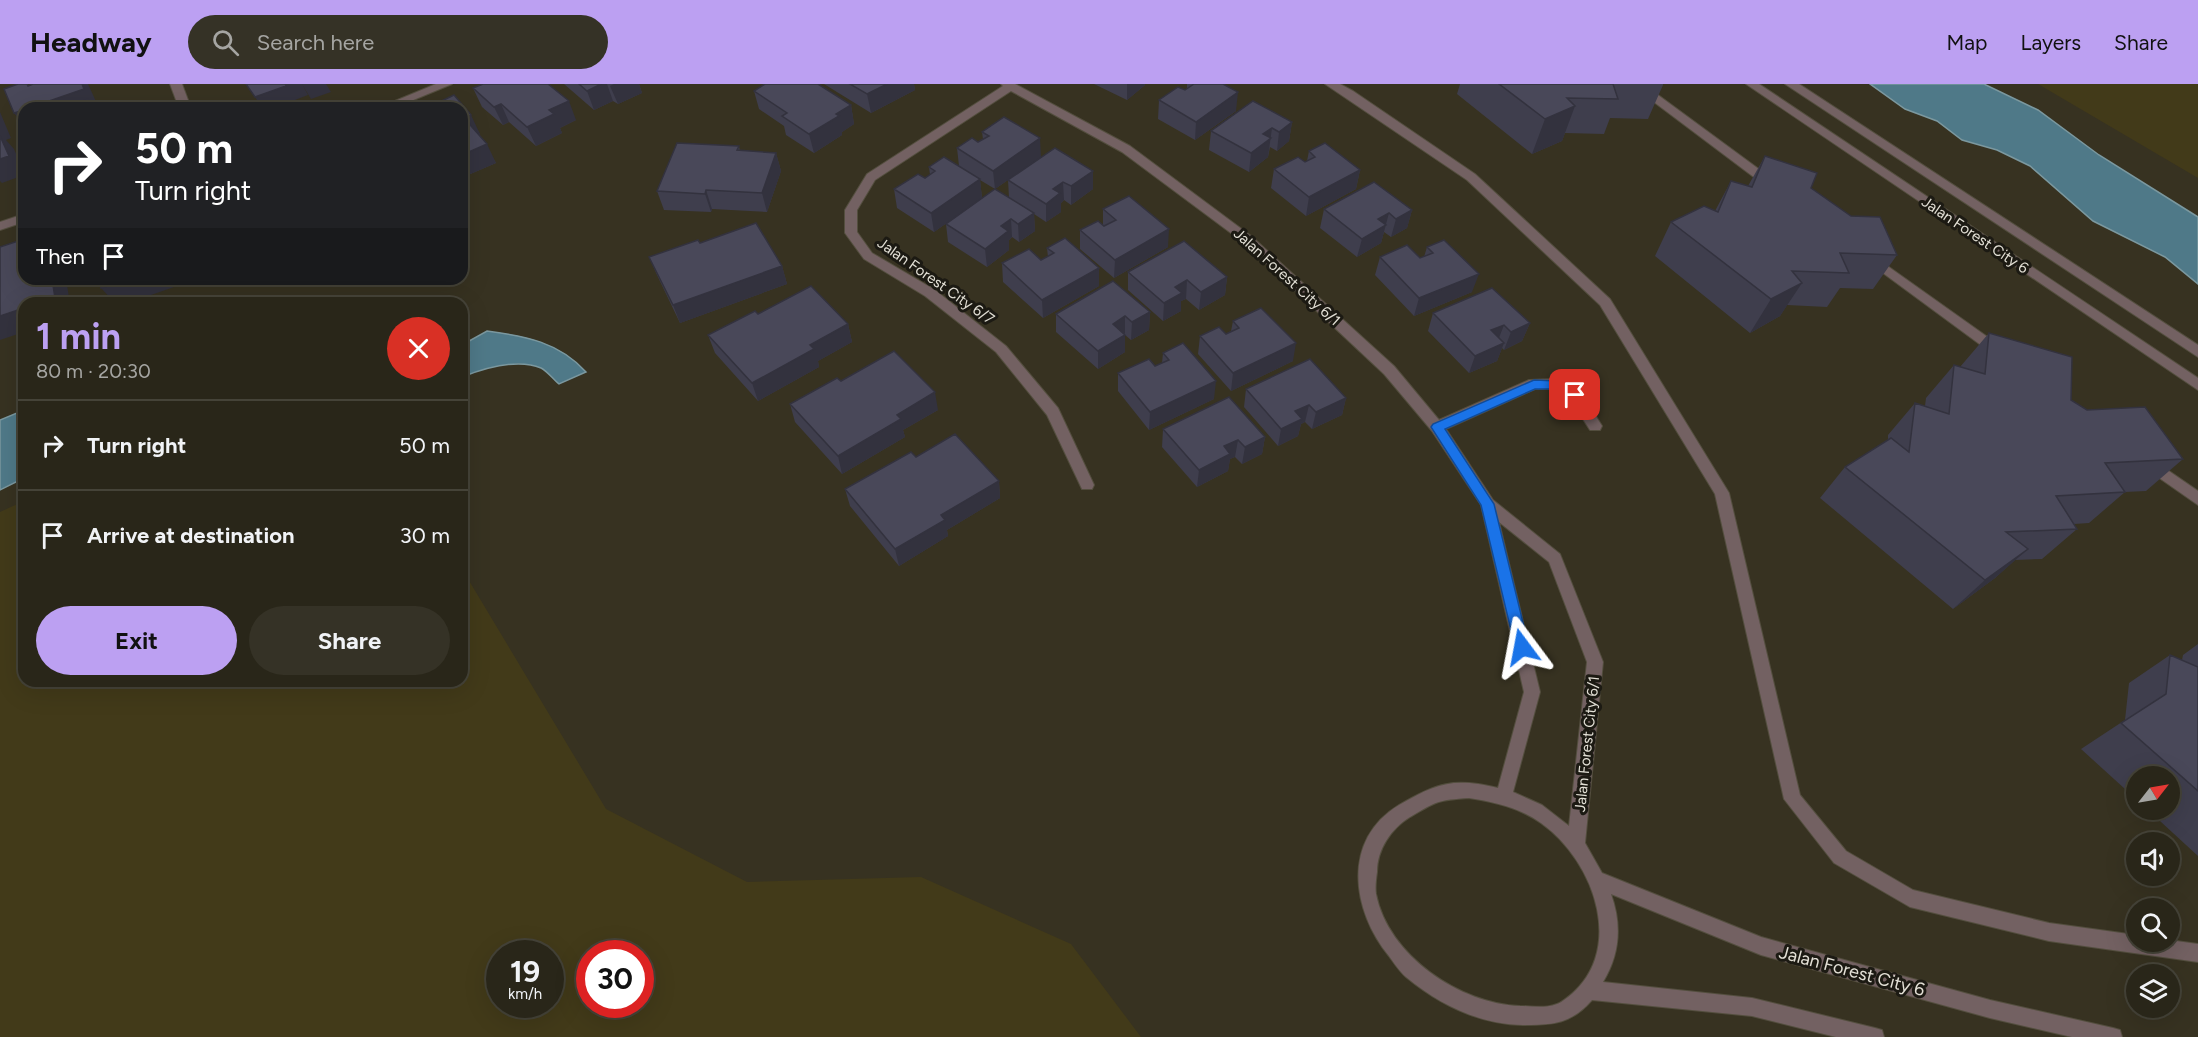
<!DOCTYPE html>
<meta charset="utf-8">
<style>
:root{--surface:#292619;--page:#353226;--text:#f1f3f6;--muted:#a5a5a2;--line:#454338;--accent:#bca0f2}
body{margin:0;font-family:Figtree,sans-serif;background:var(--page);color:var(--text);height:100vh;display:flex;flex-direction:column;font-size:22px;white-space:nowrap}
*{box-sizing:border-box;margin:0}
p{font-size:20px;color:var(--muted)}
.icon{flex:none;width:33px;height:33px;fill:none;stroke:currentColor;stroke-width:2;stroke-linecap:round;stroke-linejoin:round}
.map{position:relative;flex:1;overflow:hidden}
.panel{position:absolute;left:18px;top:213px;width:450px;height:390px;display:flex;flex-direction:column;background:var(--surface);border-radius:18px;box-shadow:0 6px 24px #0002,0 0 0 2px var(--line)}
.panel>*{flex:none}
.guide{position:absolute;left:18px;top:18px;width:450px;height:183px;border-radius:18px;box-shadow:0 6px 24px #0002,0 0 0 2px var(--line);background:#202124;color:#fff;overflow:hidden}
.needle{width:39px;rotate:59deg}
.controls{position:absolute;left:2126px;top:682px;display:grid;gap:12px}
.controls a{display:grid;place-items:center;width:54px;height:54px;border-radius:50%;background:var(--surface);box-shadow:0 6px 24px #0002,0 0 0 2px var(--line);font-size:30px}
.speed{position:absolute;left:486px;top:856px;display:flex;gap:12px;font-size:30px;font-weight:700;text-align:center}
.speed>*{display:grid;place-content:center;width:78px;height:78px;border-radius:50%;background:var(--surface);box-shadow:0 6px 24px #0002,0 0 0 2px var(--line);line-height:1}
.speed small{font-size:15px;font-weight:400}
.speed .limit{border:9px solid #d22;background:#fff;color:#111}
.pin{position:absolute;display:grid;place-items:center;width:51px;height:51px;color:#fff;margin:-26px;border-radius:12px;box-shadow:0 3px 9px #0006}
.me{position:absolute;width:66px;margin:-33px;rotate:347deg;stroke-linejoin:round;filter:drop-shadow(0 0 4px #0008)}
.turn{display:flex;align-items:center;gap:21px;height:126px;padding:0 18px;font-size:27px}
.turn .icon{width:78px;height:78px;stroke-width:2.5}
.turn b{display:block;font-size:42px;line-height:51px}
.then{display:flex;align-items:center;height:57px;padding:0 18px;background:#0003;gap:12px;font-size:22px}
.round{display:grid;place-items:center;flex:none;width:63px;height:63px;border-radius:32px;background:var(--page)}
.summary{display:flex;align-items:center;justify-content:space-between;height:102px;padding:0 18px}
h1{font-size:36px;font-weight:700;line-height:45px;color:var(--accent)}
.cta{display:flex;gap:12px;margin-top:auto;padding:12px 18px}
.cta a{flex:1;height:69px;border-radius:36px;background:var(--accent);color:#111;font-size:24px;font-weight:700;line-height:69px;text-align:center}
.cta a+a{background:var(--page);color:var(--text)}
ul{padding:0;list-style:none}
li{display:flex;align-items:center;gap:18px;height:90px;padding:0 18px;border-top:2px solid var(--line)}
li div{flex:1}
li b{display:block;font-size:22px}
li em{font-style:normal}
header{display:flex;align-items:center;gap:36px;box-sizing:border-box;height:84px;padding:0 30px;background:var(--accent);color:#111}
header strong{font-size:28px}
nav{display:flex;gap:33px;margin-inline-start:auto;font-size:21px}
.search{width:420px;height:54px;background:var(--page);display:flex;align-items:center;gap:15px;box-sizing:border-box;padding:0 21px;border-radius:33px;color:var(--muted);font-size:22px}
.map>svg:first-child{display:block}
</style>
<header>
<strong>Headway</strong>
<div class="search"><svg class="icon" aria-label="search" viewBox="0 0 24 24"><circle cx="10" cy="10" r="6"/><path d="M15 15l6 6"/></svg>Search here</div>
<nav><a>Map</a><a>Layers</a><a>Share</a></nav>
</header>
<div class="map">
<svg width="2198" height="953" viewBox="0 0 2198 953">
<rect width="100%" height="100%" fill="#373221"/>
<path fill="#423a19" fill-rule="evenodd" d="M2038,0H2198V94Z
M24,417V597H462V485L606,725L747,798L921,793L1071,860L1141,953H0V428ZM500,870H550V921H500ZM590,870H640V921H590Z"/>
<path fill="#4f7988" stroke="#7b989f" stroke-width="1.5" d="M1870,0H1984L2038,26L2099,71L2198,133V200L2165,173L2093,137L2030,82L1997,66L1962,56L1937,37L1905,25Z
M487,247C525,252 559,258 586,288L559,300C553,295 547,287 541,284C517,274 485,284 462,293V261Z
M24,326V394L0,406V336Z"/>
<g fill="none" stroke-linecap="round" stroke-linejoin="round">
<defs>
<path id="minor" d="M170,0H182L191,24H179Z
M436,0H452L394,24H378Z
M1001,0H1015L1130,62L1251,152L1394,282L1439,336L1529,296L1554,295L1580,307L1602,342L1600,346H1590L1570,315L1552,305H1535L1446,345L1493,416L1560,470L1603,578L1585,759L1602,789L1761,853L1990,916L2113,944L2120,946L2122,953H2072L1990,934L1761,871L1611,810C1622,841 1620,870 1603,898L1752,914L1875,944L1882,946L1884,953H1836L1752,932L1592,916C1571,940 1553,941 1523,941C1479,940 1440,921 1406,893C1400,888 1394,879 1389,872C1352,827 1341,756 1399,721C1436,699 1454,693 1498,704L1524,608L1481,421L1432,347L1384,290L1243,158L1122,68L1011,7L875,96L857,126V148L872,169L935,206L1006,262L1058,324L1094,401L1092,405H1082L1047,331L996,268L925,212L864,175L845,149V126L867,90L1003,2ZM1499,438L1549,478L1587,578L1569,742L1542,721L1513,708L1540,608ZM1469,714C1495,718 1520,724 1541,739C1596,778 1628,871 1564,916C1551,926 1535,922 1520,922C1461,920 1388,872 1376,810C1375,804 1376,795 1377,788C1377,765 1391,745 1410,733C1437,717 1438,716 1469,714Z
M1325,0H1340L1353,7L1475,90L1610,215L1729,409L1800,711L1846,767L1913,806L2049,839L2136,851V858H2169V856L2198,860V878L2049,857L1910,823L1834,779L1784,715L1715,410L1600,221L1467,96Z
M1630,0H1643L1775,97V103H1767Z
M1746,0H1759L2198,294V306Z
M1785,0H1799L2198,261V273Z
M24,130V138L0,146V138Z
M1872,171L2003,264L2005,267L2003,270H1993L1868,178V172Z
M2150,374L2198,407V421L2145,384L2143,380Z"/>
</defs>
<use href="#minor" stroke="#534e3e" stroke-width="2"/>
<use href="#minor" fill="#736162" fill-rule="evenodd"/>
</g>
<path fill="#3f3e4d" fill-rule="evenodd" d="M564,0H639L642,9L618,20L613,17L594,26Z
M824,0H914L915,6L871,29Z
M1094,0H1145V1L1127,16Z
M1187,0H1223L1236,27L1195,56L1158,35L1159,16L1185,6L1187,5Z
M1460,0H1663V1L1648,35L1610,34L1604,50L1565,49L1562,57L1532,70L1457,10Z
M473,4L576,36L560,44L562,49L536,62L509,38L503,41L482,23Z
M754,7L851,21L854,40L842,48V51L814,69L786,51L784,42L759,25Z
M462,24L480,50L479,51L496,79L468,91L464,87L462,88Z
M1292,38L1289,57L1277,67L1270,63L1268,73L1249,88L1209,66L1211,47Z
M982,48L1041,73L1093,105L1071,121L1064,116L1061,119V128L1046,138L1034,130L1035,147L1019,158L1012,153L1009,156V166L987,183L948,158L946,140L995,105L980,96L982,114L934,148L897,124L894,105L925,94L930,91L929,83L959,82L957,64L978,58L983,55ZM1008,96L1009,114L995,105Z
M739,62L740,67L776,69L781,87L767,128L712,125L711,128L664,126L657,107Z
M1309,67L1360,86L1356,105L1306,132L1271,104L1274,85L1305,78L1307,77Z
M1765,72L1811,104L1897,171L1873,205L1840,204L1827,223L1787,221L1780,232L1750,249L1655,172L1671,138L1715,127L1731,97L1748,102Z
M1103,125L1168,163L1114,194L1080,165V146L1103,141Z
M1324,125L1412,126L1407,144L1391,153L1384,148L1381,159L1357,173L1320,144Z
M1427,163L1472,208L1414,232L1375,191L1380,173L1420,174L1424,173Z
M1047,164L1099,202L1043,234L1003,198L1002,179L1041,176L1048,173Z
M649,173L782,182L787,200L680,239L657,191Z
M1128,188L1227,193L1225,211L1199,226L1186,215L1181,217V227L1163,237L1128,206Z
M1150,228L1149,246L1131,256L1125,251V268L1098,285L1056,248V230Z
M1433,229L1530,239L1522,257L1504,266L1502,264L1497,277L1469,289L1428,247Z
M758,230L848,240L852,258L818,277L819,283L758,317L715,269L708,251Z
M1233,237L1293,277L1231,307L1198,270L1200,252L1226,250L1231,247Z
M1989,249L2071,316L2087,326L2183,375L2146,407L2125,408L2089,439L2074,440L2077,445L2042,475L2015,476L1995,494L1953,525L1820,414L1845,383L1888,356V351L1915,319L1925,322L1926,314L1954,281L1960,283Z
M1163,269L1214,315L1149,346L1118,307V289L1155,282L1162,279Z
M841,297L938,326L903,346L905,353L842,390L795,338L790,320Z
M1246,305L1346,314L1342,331L1312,345L1305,338L1301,340L1298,352L1278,362L1244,323Z
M1163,345L1265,353L1262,370L1242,380L1235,373L1230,375L1228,387L1197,403L1162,363Z
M916,373L999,397L1000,414L947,446L948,452L899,482L850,422L845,405Z
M2198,560V772L2148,726H2169V693H2136V715L2081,665L2125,636L2129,599L2170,571L2182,576L2183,571Z"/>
<path fill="#33323e" d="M27,0L41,16L82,0H88L99,24H29Z
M285,0H302L308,11L295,16L298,20L288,24H262L255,13Z
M302,0H326L331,8L311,15Z
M601,0H607L613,17L594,26L587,7Z
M614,0H639L642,9L618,20L610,2Z
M887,0H914L915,6L871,29L867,10Z
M1127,0H1145V1L1127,16Z
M1238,8L1236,27L1195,56L1196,38Z
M569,17L576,36L560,44L562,49L536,62L527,43L549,26Z
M501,20L509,38L503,41L494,23Z
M851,21L854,40L842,48V51L814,69L809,50L836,30Z
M1575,22L1562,57L1532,70L1545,35Z
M24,26V41L14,29Z
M0,28L11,54L6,56L14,65L24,88V91L2,99L0,97Z
M471,31L480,50L474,53L464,34Z
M1292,38L1289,57L1277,67L1279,48Z
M1272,44L1268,73L1249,88L1251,69L1263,50Z
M1040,54L1041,73L995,105L993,87Z
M487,60L496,79L468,91L462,80V71Z
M776,69L781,87L767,128L762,109Z
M1360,86L1356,105L1306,132L1309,113Z
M1093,87V105L1071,121V102Z
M980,95L982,114L934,148L931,129Z
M1063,98L1064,116L1061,119V128L1046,138V120L1053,105Z
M706,106L712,125L711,128L705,110Z
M1412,126L1407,144L1391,153L1396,135Z
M1034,129L1035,147L1019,158L1018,140Z
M1389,129L1381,159L1357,173L1362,155L1378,135Z
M1011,135L1012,153L1009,156V166L987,183L985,165L1001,142Z
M1169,145L1168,163L1114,194L1115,176Z
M782,182L787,200L680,239L673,221Z
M1099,184V202L1043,234L1042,216Z
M1479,190L1472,208L1414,232L1419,214Z
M1227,193L1225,211L1199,226L1201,208Z
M52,195H66L70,219H40Z
M129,195H197L128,219H115L101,204Z
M1187,196L1186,215L1181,217V227L1163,237L1164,219L1175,203Z
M1802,199L1780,232L1750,249L1771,215Z
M24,224V248L0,256V232Z
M1150,228L1149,246L1131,256L1132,238Z
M1125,232V250L1113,240Z
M1530,239L1522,257L1504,266L1511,248Z
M848,240L852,258L818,277L819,283L758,317L752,299L810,261Z
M1504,241L1497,259L1491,246Z
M1125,251V268L1098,285V267Z
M1296,259L1293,277L1231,307L1233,289Z
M1504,259L1497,277L1469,289L1475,272Z
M1216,297L1214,315L1149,346L1150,328Z
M935,308L938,326L903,346L905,353L842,390L838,372L897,331Z
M1346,314L1342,331L1312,345L1316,328Z
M1309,321L1305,338L1301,340L1298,352L1278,362L1281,345L1295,327Z
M1265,353L1262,370L1242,380L1245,363Z
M1238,356L1235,373L1230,375L1228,387L1197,403L1199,386L1224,362Z
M999,397L1000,414L947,446L948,452L899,482L895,465L941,431Z
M2028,465L1995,494L1953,525L1985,496Z"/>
<path fill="#494859" stroke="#33323e" stroke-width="1.5" d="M18,0H27L28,2L33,0H82L84,5L29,24H24V26L14,29L4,5Z
M246,0H285L286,2L255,13Z
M483,0H548L569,17L549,26L554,30L527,43L501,20L494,23L473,4Z
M579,0H601L587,7Z
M765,0H818L851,21L836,30L839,32L809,50L782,32L787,29L754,7Z
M850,0H887L867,10Z
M1194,0H1223L1238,8L1196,38L1159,16L1178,3L1185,6Z
M1499,0H1613L1618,15L1567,14L1575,22L1545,35Z
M454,11L471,31L464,34L487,60L462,71V24H427Z
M88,15L92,24H63Z
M1253,17L1292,38L1279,48L1272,44L1263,50L1271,54L1251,69L1211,47Z
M1004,33L1040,54L993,87L957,64L972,54L978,58L989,52L982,48Z
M24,37V58L17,40Z
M0,52L9,72L0,75Z
M677,59L739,62L737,66L776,69L762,109L706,106L705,110L657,107Z
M1325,59L1360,86L1309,113L1274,85L1298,73L1305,78L1315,73L1309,67Z
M1055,64L1093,87L1071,102L1063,98L1053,105L1060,109L1046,120L1008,96Z
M1765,72L1817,89L1811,104L1851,132L1880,133L1897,171L1840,169L1849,189L1792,187L1802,199L1771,215L1671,138L1704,122L1718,128L1731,97L1752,103Z
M944,73L980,95L931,129L894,105L918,90L925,94L935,87L929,83Z
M1374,98L1412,126L1396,135L1389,129L1378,135L1386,141L1362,155L1324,125Z
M995,105L1034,129L1018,140L1011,135L1001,142L1008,147L985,165L946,140Z
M1129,112L1169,145L1115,176L1080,146L1098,137L1104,142L1116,136L1103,125Z
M756,139L782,182L673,221L649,173L698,156L700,159Z
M1065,154L1099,184L1042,216L1002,179L1029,165L1041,176L1054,169L1047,164Z
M24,155V195H52L55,214L40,219H24V224L0,232V163Z
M1444,156L1479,190L1419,214L1380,173L1407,161L1420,174L1433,169L1427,163Z
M1184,157L1227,193L1201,208L1187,196L1175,203L1182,209L1164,219L1128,188Z
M100,195H129L101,204Z
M1113,197L1150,228L1132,238L1125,232L1113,240L1125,251L1098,267L1056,230Z
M811,202L848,240L810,261L814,265L752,299L708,251L755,227L758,230Z
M1492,204L1530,239L1511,248L1504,241L1491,246L1504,259L1475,272L1433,229Z
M1261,224L1296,259L1233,289L1200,252L1219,243L1226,250L1239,244L1233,237Z
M1989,249L2072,273L2071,316L2087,326L2145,323L2183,375L2105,379L2125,408L2056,412L2077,445L2006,448L2028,465L1985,496L1845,383L1891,354L1909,368L1915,319L1949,330L1954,281L1985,290Z
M1183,259L1216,297L1150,328L1118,289L1149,275L1155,282L1169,276L1163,269Z
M894,267L935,308L897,331L901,335L838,372L790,320L837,294L841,297Z
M1310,275L1346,314L1316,328L1309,321L1295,327L1302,335L1281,345L1246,305Z
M1229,313L1265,353L1245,363L1238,356L1224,362L1230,370L1199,386L1163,345Z
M955,350L999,397L941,431L945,436L895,465L845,405L911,368L916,373Z
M2170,571L2198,583V707L2121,639L2166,610Z"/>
<path fill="#1a73e8" stroke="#114b97" stroke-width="1.5" d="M1534,296L1558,297L1581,311L1575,315L1552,305H1535L1445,345L1494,420L1529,563L1522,569L1515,563L1481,421L1431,343L1433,340Z"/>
<g text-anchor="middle" stroke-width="6" stroke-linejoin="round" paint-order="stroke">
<g font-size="15" fill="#e3e0d6" stroke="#1c1a13">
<text transform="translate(1975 151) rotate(34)" y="5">Jalan Forest City 6</text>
<text transform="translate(1287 193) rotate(42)" y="5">Jalan Forest City 6/1</text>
<text transform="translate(936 197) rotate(35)" y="5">Jalan Forest City 6/7</text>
<text transform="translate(1587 660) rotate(-84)" y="5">Jalan Forest City 6/1</text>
</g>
<g font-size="18" fill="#e3e0d6" stroke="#1c1a13">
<text transform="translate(1852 887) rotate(15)" y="6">Jalan Forest City 6</text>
</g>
</g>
</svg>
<div class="controls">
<a><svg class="needle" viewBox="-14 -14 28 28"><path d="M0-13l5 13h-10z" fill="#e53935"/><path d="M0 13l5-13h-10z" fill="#a5a5a2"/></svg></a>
<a><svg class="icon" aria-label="sound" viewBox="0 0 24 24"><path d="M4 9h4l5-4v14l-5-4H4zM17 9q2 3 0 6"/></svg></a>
<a><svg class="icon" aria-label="search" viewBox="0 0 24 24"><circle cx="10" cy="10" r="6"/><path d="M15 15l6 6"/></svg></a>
<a><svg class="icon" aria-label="layers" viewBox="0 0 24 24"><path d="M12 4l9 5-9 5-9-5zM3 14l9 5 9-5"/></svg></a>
</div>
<div class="speed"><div>19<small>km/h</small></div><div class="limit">30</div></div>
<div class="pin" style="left:1575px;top:311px;background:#d93025"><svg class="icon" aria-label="arrive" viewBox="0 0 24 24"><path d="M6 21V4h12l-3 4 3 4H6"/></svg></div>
<svg class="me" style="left:1522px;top:563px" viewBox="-20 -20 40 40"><path d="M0-17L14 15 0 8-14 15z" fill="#1a73e8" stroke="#fff" stroke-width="4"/></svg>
<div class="guide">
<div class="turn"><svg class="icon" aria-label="right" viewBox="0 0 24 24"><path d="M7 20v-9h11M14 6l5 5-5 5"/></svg><div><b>50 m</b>Turn right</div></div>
<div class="then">Then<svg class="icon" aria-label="arrive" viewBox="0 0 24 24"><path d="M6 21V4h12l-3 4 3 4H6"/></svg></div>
</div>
<section class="panel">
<div class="summary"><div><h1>1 min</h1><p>80 m · 20:30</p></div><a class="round" style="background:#d93025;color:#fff"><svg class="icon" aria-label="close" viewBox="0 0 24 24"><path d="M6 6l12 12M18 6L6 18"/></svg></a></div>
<ul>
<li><svg class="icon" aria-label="right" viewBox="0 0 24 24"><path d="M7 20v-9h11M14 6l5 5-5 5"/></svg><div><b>Turn right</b></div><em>50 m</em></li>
<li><svg class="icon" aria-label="arrive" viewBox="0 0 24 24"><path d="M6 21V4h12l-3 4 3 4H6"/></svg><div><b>Arrive at destination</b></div><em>30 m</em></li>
</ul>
<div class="cta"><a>Exit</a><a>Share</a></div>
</section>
</div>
